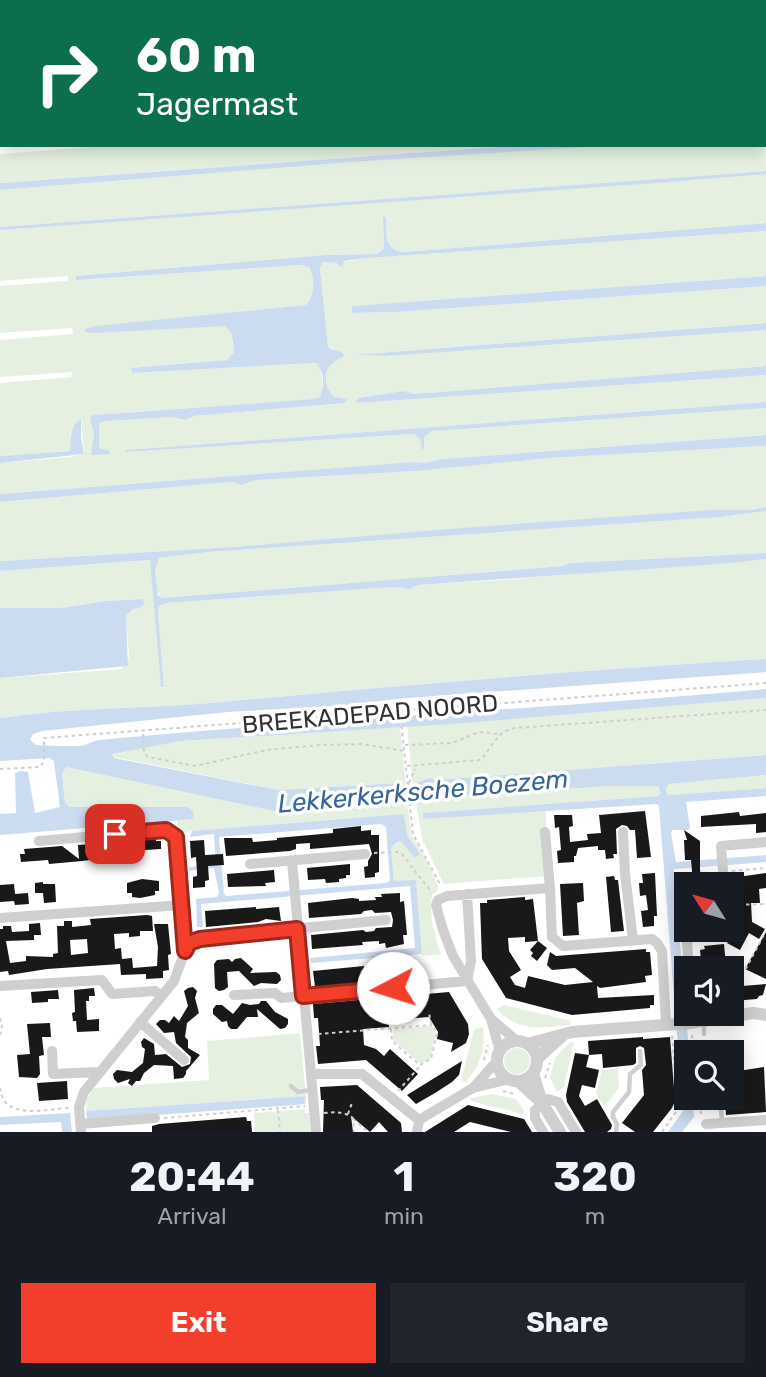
<!DOCTYPE html>
<style>
:root{--surface:#171b24;--page:#20242c;--text:#f1f3f6;--muted:#9ea1a6;--accent:#f33e2b}
body{margin:0;font-family:Rubik,sans-serif;background:var(--page);color:var(--text);height:100vh;display:flex;flex-direction:column;font-size:26px;white-space:nowrap}
*{box-sizing:border-box;margin:0}
p{font-size:23px;color:var(--muted)}
.icon{flex:none;width:38px;height:38px;fill:none;stroke:currentColor;stroke-width:2;stroke-linecap:round;stroke-linejoin:round}
.map{position:relative;height:1132px;overflow:hidden}
.details{display:flex;flex-direction:column;background:var(--surface);flex:1}
.details>*{flex:none}
.guide{position:absolute;left:0px;top:0px;width:766px;height:147px;box-shadow:0 4px 18px #0003;background:#0b6e4f;color:#fff;overflow:hidden}
.needle{width:46px;rotate:307deg}
.tools{position:absolute;left:674px;top:872px;display:grid;gap:14px}
.tools a{display:grid;place-items:center;width:70px;height:70px;border-radius:0px;background:var(--surface);box-shadow:0 4px 18px #0003;font-size:35px}
.pin{position:absolute;display:grid;place-items:center;width:60px;height:60px;color:#fff;margin:-30px;border-radius:14px;box-shadow:0 4px 10px #0006}
.me{position:absolute;width:77px;margin:-38px;rotate:265deg;stroke-linejoin:round;filter:drop-shadow(0 0 5px #0008)}
.turn{display:flex;align-items:center;gap:24px;height:147px;padding:0 21px;font-size:32px}
.turn .icon{width:91px;height:91px;stroke-width:2.5}
.turn b{display:block;font-size:49px;line-height:60px}
.eta{display:flex;justify-content:space-evenly;align-items:center;height:119px;text-align:center}
.eta b{font-size:42px;font-weight:700;line-height:49px}
.primary-button{display:flex;gap:14px;margin-top:auto;padding:14px 21px}
.primary-button a{flex:1;height:80px;border-radius:0px;background:var(--accent);color:#fff;font-size:28px;font-weight:700;line-height:80px;text-align:center}
.primary-button a+a{background:var(--page);color:var(--text)}
.map>svg:first-child{display:block}
</style>
<div class="map">
<svg width="766" height="1132" viewBox="0 0 766 1132">
<rect width="100%" height="100%" fill="#fff"/>
<path fill="#e6f0e0" d="M70,0H580L69,2Z
M765,134L766,171L0,227V190L368,161L622,145H765Z
M120,145H525L0,183V154Z
M766,174V223L403,252C383,249 387,234 386,217H383L384,248L377,254L325,255L75,276L76,280L301,265L309,267C315,278 315,295 306,305L89,328L96,333L212,325L225,326L230,329L234,352L227,360L131,368L132,373L316,363L321,368L323,391L320,397L312,399L95,415L90,420L94,433L93,448L90,452L109,451L99,448V423L108,421L172,417L185,420L194,416L345,403L346,399C343,398 339,398 335,397C331,395 329,392 328,388C322,371 329,364 343,356L328,346L320,268L323,262L337,263L368,258L766,231V276L353,306V313L397,312L766,286V323L352,355L388,356L766,330V366L415,394L403,391L358,398V403L766,375V402L126,450V452L414,434L420,439L422,448L424,437L432,431L766,408V435L442,459L424,463L412,462L0,494V463L69,457L84,454L81,420L71,434L70,451L0,456V383L71,377L72,372L0,377V340L73,334L72,328L0,333V286L67,281L68,278L67,276L0,281V230Z
M766,446V507L750,510H709L233,547L0,561V502L232,482L237,484L256,480L417,471L551,458Z
M766,511V553L570,563L563,566L162,598C154,590 153,568 158,558L209,552L721,517Z
M766,559V659C584,670 403,685 222,702C148,709 73,707 0,718V678L121,669L129,657L126,616L130,611L145,602L141,599L106,601L61,608H0V571L151,560L162,688L164,687L158,612L159,606L166,603L394,587L413,588L418,585L499,580Z
M766,698V755L436,780L430,778L413,786L407,726Z
M400,727L406,786L398,783L278,790L114,757L112,753L181,741Z
M66,767L274,811L403,800L406,797L412,836L429,864L439,889L432,895C429,918 434,933 441,954L422,956L416,881L394,882L391,848L397,842L402,841L415,857L407,835L404,814L192,831L177,834V820L194,818L187,807H69L65,803L62,773Z
M766,775V788L669,795L666,793V788L669,784Z
M613,786H658L661,793L658,796L423,813L424,819L546,810L547,876L444,884L422,839L415,796L418,798Z
M504,1005L571,1021L570,1025C543,1028 516,1032 497,1009Z
M432,1026L436,1033L430,1059L421,1064L393,1040V1029Z
M483,1027C486,1048 480,1066 466,1082L461,1081L474,1029Z
M300,1033L306,1096L86,1111L87,1099L94,1088L209,1080L207,1041Z
M570,1042H574L564,1087L557,1092L550,1078L555,1058Z
M504 1061a13 13 0 1 1 26 0a13 13 0 1 1-26 0Z
M618,1068L619,1088L604,1107L596,1093L602,1070Z
M492,1094L516,1099L524,1111L523,1114L471,1101V1098Z
M304,1109L305,1113H309L311,1132H255L254,1113Z"/>
<path fill="#ccdcf0" fill-rule="evenodd" d="M525,145H622L368,161L0,190V183Z
M766,171V174L669,182L0,230V227Z
M383,217H386C387,233 383,249 403,252L766,223V231L368,258L345,261L341,267L337,263L323,262L320,268L328,346L331,349L342,352L344,356C329,363 322,372 328,388C330,392 331,395 335,397C339,398 343,398 347,399L345,403L194,416L185,420L172,417L108,421L99,423V448L110,451V454L91,455L94,433L90,420L91,416L95,415L312,399L320,397C325,387 324,370 316,363L132,373L131,368L227,360L234,352C232,342 234,332 225,326L96,333L85,332V329L95,326L306,305C315,295 315,278 309,267L301,265L76,280L75,276L325,255L377,254L384,248Z
M766,276V286L397,312L352,313V306Z
M766,323V330L388,356L352,355Z
M766,366V375L357,403L356,401L358,398L403,391L415,394Z
M766,402V408L432,431L424,437V449H422L420,439L414,434L126,452V450Z
M81,419V437L84,454L0,463V456L70,451C71,439 70,425 81,419Z
M766,435V446L551,458L417,471L256,480L241,485L232,482L0,502V494L412,462L424,463L442,459Z
M766,507V511L721,517L209,552L159,558L155,570L158,595L162,598L563,566L570,563L766,553V559L720,564L418,585L410,589L394,587L166,603L159,606L158,612L164,687H161L150,560L0,571V561L233,547L475,527L709,510H750Z
M142,599L145,602L142,607L133,609L126,616L128,666L0,678V608H61L106,601Z
M766,659V672L408,698L336,706L228,712L42,731L33,734L30,740L36,745L57,746H82L98,740C320,719 543,709 766,689V698L452,724L181,741L112,754L114,758L278,790L398,783C411,788 417,782 430,778L436,780L766,755V775L669,784L666,788V793L669,795L766,788V796L686,802L690,828L688,830H673L671,833L676,862L766,855V862L674,869L689,1052H686V1097H692L694,1117L682,1132H668L683,1111L659,806L657,804L423,819V813L658,796L661,793L658,786H613L418,798L415,796L403,800L274,811L66,767L62,774L65,802L69,807H187L193,811L194,819L0,835V814L16,813L15,773L21,771L28,772L35,813L60,807L54,761L49,758L0,761V718C73,707 148,709 222,702C403,685 584,670 766,659Z
M404,814L407,835L420,854L415,858L401,841L397,842L391,848L394,881L416,880L422,954L311,963L310,958L415,948L410,886L201,904L203,927H197L196,899L217,897L219,893L214,868L189,871V867L216,864L214,834L190,837L192,831ZM381,824L386,827L390,881L386,883L226,896L224,893L219,837Z
M306,1096L305,1104L295,1105L87,1120L86,1111Z
M70,1113L72,1132H62L61,1122L0,1125V1117Z"/>
<path fill="#191919" fill-rule="evenodd" d="M645,811L651,857L637,858L635,830H630L627,826L622,825L616,829L617,854H613L614,858L606,859L605,850H598V846L578,848L576,856H574V862L558,863L557,851L561,850L559,827L555,828L554,815H572L573,826L569,827L570,842L588,840L587,834L601,833L599,815Z
M739,812L740,816L766,813V832L756,833V824L701,827V816Z
M361,826V831L371,830V835H379V872L375,873V877L365,878L364,867L368,866V861L372,854L369,844L310,849V843L296,844V849L290,851L226,856L224,838H252L253,842L277,840V838L333,833V829Z
M684,830L700,841V871L702,876L709,875L710,884H695L693,882L691,860H685L684,840H687Z
M156,838V841H161V849L115,852V857L82,861L49,864L48,860L21,862L20,854H25L24,849L62,846L79,859L78,845L93,844V847L108,846V843L124,841V844Z
M204,840L205,855L223,854L224,865L208,866L209,880L205,881V887L193,888V877L197,876V872L196,857L191,858L190,841Z
M350,864V875H346V878L339,879V882L326,883L325,879L308,880L307,868Z
M274,870L275,882L265,883L266,886L228,887L227,874Z
M655,873L657,916H654V926L643,927L641,911L648,910L646,895L640,896L639,883H643L642,874Z
M766,873V888L759,889L760,903H751L752,922L765,929L759,939L749,933L740,950L727,943L740,920L738,877Z
M614,876L615,880H618L624,931L611,932L606,877Z
M142,879L159,881V891H155V895L140,898L132,897V893H127V883Z
M43,882V884H55L56,902L44,903L43,893H35V883Z
M583,883L584,901L577,903L579,935L563,936L560,884Z
M14,884L15,894L28,893L29,904L15,905L14,901L0,902V885Z
M400,893V902L404,901L407,935H403L404,944L386,948L385,943L379,944V941L362,942L363,945L312,949L311,935L363,930L366,932L374,931L376,928L392,927L393,920L391,912L375,913L372,910L364,911L361,914L309,918L308,903L352,898L359,899V901L376,900L375,897H382L381,894Z
M525,897V900L533,899L538,941L547,948L537,961L531,956L533,953L530,950L538,941L525,942V937L508,938L509,951L521,970L510,977L515,985L525,988L528,976L565,985L593,982L575,968L552,970L547,965L550,952L556,956L646,949V952H650L652,975L645,976L646,982L600,988L597,986L598,998L654,995V1005H650V1008L572,1015L506,998L482,959L480,903H487V900Z
M256,907V909L279,907L281,921L266,919L258,922L206,927L205,911Z
M147,915L152,916L153,931H140V936L129,937V933L114,934L115,949L121,948L122,959L132,958L133,968L157,966L158,947L154,924H168L171,954L168,955L169,970L163,971V978L146,979V974L121,975L120,964L47,969L9,975L8,971L0,972V929H3V926H11L12,932L29,931V924L40,923L41,935H34V940L6,941L10,963L26,961V956L53,957V954L58,953L57,926H64V921H72V927L91,925L90,919ZM87,939L88,953L71,955L70,940Z
M766,932V979L745,969Z
M724,944L726,965L714,966L713,960L701,959L700,950L705,949L704,946Z
M241,958L253,969L250,973L276,972L280,975L281,980L277,984L261,983L254,986L239,971L227,972L228,987L224,990L219,991L215,988L214,964L217,960L229,959L232,962L235,959Z
M740,965L742,986L766,984L763,995L759,996L757,999L732,1001V966Z
M364,966L365,969L388,967L389,980L374,979L367,982L315,987L313,971Z
M193,987L197,991L195,998L199,1013L187,1023L185,1037L188,1040V1048L200,1055L186,1071V1074L183,1078L174,1079L173,1066L154,1065L144,1073L140,1081H136L132,1086L128,1083L130,1079L118,1083L114,1079L113,1074L117,1070L132,1072L143,1063L145,1049L142,1047L141,1042L144,1038L154,1044L155,1055L166,1054L182,1067L190,1064L191,1057L176,1043L174,1032L164,1033L156,1024L160,1020H165L169,1023L174,1016L179,1021L188,1006L184,991L188,988Z
M94,988L95,996H89V1001H86L87,1020L99,1019V1031L77,1032L76,1021H73L72,1013L75,1012L74,990Z
M58,990L59,999H48V1002L32,1003L31,992Z
M449,992L468,1024L469,1034L466,1043L451,1052L453,1043L437,1039L438,1032L429,1017L388,1020L389,1027L363,1029L364,1045L376,1049L384,1056L390,1049L418,1074L402,1091L366,1060L318,1064L316,1046H320L318,1018H314L313,1004Z
M261,1001H266L275,1012L288,1019V1024L285,1028L280,1029L257,1009L258,1017H247L237,1029H231L228,1026L227,1021L222,1022L213,1014V1009L216,1005H222L233,1014L242,1003L250,1005L259,1004Z
M50,1023L51,1037H42L44,1055L39,1056L40,1074L37,1078L19,1077L17,1055L30,1054L27,1024Z
M643,1037V1039L670,1037L675,1101L672,1108L653,1132H635L622,1123L644,1095L642,1070L646,1065L644,1048L640,1046L636,1048V1063L633,1065L603,1068L602,1054L589,1055L588,1041Z
M575,1053L589,1055L586,1067L599,1070L595,1088L582,1085L579,1096L585,1106L597,1099L612,1125L611,1129L607,1132H585L567,1102L566,1095Z
M462,1061L459,1075L452,1082L435,1093L416,1104L407,1095Z
M764,1067L766,1112L726,1115L725,1097H732V1072Z
M67,1081L68,1099L39,1101L37,1083Z
M357,1085L401,1123L402,1132H388L379,1122L370,1132L351,1116L353,1132H323L324,1100H321L320,1087Z
M468,1105L524,1119L532,1132H511L470,1122L454,1132H425Z
M246,1117L247,1121H251L252,1132H152V1126L159,1124Z"/>
<g fill="none" stroke-linecap="round" stroke-linejoin="round">
<path stroke="#cfcfcf" stroke-width="2" stroke-dasharray="3.5 3.5" stroke-linecap="butt" d="M400,712L413,834L441,886
M143,734L144,753L148,757L195,766L266,750L320,745L361,744L405,751
M405,745L452,743L479,732L499,734
M407,766L480,760C493,747 495,733 514,728L766,710
M0,769L40,767L44,761V738L766,683
M409,783L415,769
M374,853L397,852L402,854L432,893
M732,871L766,868
M732,905L766,904
M732,971L745,970L766,931
M393,996L396,1025
M0,1018L2,1026L0,1036
M391,1029L392,1041L420,1065L431,1059L437,1033L430,1021L429,1011
M318,1034L432,1025
M692,1035L693,1052
M484,1060L488,1045
M545,1078L550,1063
M0,1088C3,1121 46,1109 69,1108
M398,1091L420,1066
M503,1091L514,1094
M699,1097L701,1114
M278,1110L280,1132
M324,1113C336,1112 343,1111 353,1118L354,1132
M348,1114L352,1103
M164,1118L305,1106
M353,1119L368,1132
M662,1132L678,1109L672,1034"/>
<path stroke="#cfcfcf" stroke-width="4.5" d="M704,1022V1034
M291,1086L298,1092L311,1090
M720,1097L722,1122
M616,1132L617,1124L613,1117V1112L629,1092L630,1074L641,1065L640,1051"/>
<path stroke="#cfcfcf" stroke-width="10" d="M545,832L550,888
M623,832L625,874L633,940
M39,841L166,830L174,833L177,841L185,951L174,981L84,1092L79,1107L81,1132
M292,861L311,1074
M250,864L365,854
M724,884L721,846L766,842
M0,918L182,905
M185,951L189,943L208,937L386,920
M689,968L687,943L690,937L716,933L719,929
M0,986L102,980L112,994L155,991L161,997
M234,995L275,993L281,998L467,981L471,961L467,894
M491,1019L517,1041
M140,1022L184,1060
M52,1051L53,1074L98,1072
M500,1052L491,1019L453,956L443,930L436,905L438,900L447,896L550,888L552,937L563,946L652,939L657,943L662,951L666,1024
M473,1088L509,1079
M80,1124L155,1118
M706,1124L766,1120
M316,1132L311,1074H362L419,1120
M417,1132L419,1120L473,1088L497,1061
M543,1132L535,1118V1110L548,1099L558,1102L576,1132"/>
<path stroke="#cfcfcf" stroke-width="12" d="M497 1061a20 20 0 1 1 40 0a20 20 0 1 1-40 0Z
M527,1044L572,1032L690,1023L753,1013L766,1015
M537,1059L563,1035
M533,1073L542,1103
M518,1081L542,1103L560,1132"/>
</g>
<g fill="none" stroke-linecap="round" stroke-linejoin="round">
<defs>
<path id="route" d="M115,834L166,830L176,837L185,951L189,943L200,939L297,929L303,996L393,988"/>
</defs>
<use href="#route" stroke="#9e281c" stroke-width="18"/>
<use href="#route" stroke="#f33e2b" stroke-width="12"/>
</g>
<g text-anchor="middle" stroke-width="7" stroke-linejoin="round" paint-order="stroke">
<g font-size="24" fill="#323232" stroke="#fff">
<text transform="translate(370 714) rotate(-5)" y="8">BREEKADEPAD NOORD</text>
</g>
<g font-size="26" font-style="italic" fill="#38649d" stroke="#fff">
<text transform="translate(423 791) rotate(-5)" y="9">Lekkerkerksche Boezem</text>
</g>
</g>
</svg>
<div class="tools">
<a><svg class="needle" viewBox="-14 -14 28 28"><path d="M0-13l5 13h-10z" fill="#e53935"/><path d="M0 13l5-13h-10z" fill="#9ea1a6"/></svg></a>
<a><svg class="icon" aria-label="sound" viewBox="0 0 24 24"><path d="M4 9h4l5-4v14l-5-4H4zM17 9q2 3 0 6"/></svg></a>
<a><svg class="icon" aria-label="search" viewBox="0 0 24 24"><circle cx="10" cy="10" r="6"/><path d="M15 15l6 6"/></svg></a>
</div>
<div class="pin" style="left:115px;top:834px;background:#d93025"><svg class="icon" aria-label="arrive" viewBox="0 0 24 24"><path d="M6 21V4h12l-3 4 3 4H6"/></svg></div>
<svg class="me" style="left:393px;top:988px" viewBox="-20 -20 40 40"><circle r="19" fill="#fff"/><path d="M0-13L10 11 0 6-10 11z" fill="#f33e2b"/></svg>
<div class="guide">
<div class="turn"><svg class="icon" aria-label="right" viewBox="0 0 24 24"><path d="M7 20v-9h11M14 6l5 5-5 5"/></svg><div><b>60 m</b>Jagermast</div></div>
</div>
</div>
<section class="details">
<div class="eta">
<div><b>20:44</b><p>Arrival</p></div>
<div><b>1</b><p>min</p></div>
<div><b>320</b><p>m</p></div>
</div>
<div class="primary-button"><a>Exit</a><a>Share</a></div>
</section>
